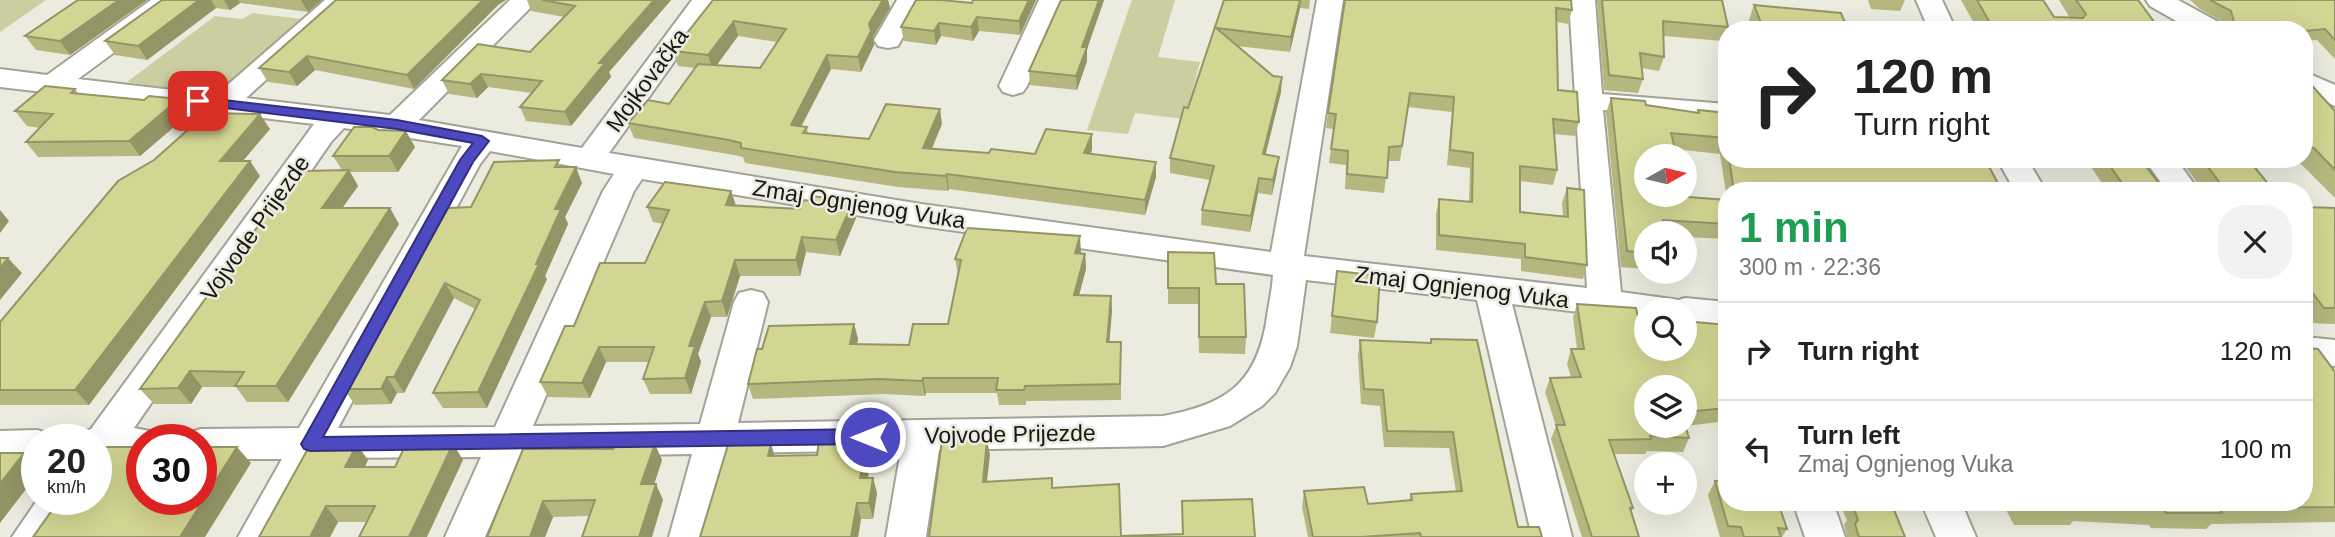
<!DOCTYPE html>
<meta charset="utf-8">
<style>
:root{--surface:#fff;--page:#f2f2f2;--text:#222;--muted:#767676;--line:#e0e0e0}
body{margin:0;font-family:Arial,sans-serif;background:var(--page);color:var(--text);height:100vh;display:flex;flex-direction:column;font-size:26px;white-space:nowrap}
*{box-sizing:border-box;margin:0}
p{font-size:23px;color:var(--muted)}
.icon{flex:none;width:38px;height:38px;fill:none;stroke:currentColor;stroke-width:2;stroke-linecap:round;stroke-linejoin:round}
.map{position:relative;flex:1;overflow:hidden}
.sheet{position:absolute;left:1718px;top:182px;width:595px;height:329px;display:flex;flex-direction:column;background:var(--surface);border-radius:28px;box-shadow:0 7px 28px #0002}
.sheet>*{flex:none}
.banner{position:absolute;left:1718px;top:21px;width:595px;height:147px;border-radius:28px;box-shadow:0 7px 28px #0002;background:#fff;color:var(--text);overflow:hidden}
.needle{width:46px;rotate:82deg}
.fabs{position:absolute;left:1634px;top:144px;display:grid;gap:14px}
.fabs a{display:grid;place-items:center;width:63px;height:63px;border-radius:50%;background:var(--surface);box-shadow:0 7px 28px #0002;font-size:35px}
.speed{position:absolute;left:21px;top:424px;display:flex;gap:14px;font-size:35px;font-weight:700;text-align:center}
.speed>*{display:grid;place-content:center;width:91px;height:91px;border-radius:50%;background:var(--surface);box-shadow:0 7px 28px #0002;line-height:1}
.speed small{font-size:18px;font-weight:400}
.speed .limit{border:10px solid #d22;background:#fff;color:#111}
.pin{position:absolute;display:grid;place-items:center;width:60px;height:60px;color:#fff;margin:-30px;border-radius:14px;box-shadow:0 4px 10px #0006}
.me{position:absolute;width:77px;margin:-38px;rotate:270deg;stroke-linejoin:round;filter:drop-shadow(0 0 5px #0008)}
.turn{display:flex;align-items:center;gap:24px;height:147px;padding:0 21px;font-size:32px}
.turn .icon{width:91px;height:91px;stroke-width:2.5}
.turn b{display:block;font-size:49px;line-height:60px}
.round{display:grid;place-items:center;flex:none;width:74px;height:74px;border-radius:28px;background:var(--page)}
.head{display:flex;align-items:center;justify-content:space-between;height:119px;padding:0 21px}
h1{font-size:42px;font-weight:600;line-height:52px;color:#1e9e55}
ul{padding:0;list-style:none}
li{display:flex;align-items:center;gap:21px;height:98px;padding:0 21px;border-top:2px solid var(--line)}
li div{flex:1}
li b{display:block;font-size:26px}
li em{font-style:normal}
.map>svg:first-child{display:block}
</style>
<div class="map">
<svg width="2335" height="537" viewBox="0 0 2335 537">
<rect width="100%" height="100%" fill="#ebebdf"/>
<path fill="#cccea2" d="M0,0H46L0,32Z
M1132,0H1175L1158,57L1200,62L1185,119L1135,113L1128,134L1087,130Z
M252,13L310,20L230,85C200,98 159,86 127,82L215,16L243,19Z"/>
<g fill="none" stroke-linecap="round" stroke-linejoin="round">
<defs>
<path id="minor" d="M151,0H181L177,6L78,79L216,95L325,0H354L246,98L390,115L510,0H538L419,120L582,148L692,0H718L609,153L921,204L1271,252L1317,0H1343L1304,256L1587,288L1569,0H1595L1602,94L1727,104V122L1603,110L1621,292L1679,300L1685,298L1727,302V328L1685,324V310H1647V320L1512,304L1572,537H1532L1477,300L1306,280L1297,346L1290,367L1275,393L1262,406L1230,426L1163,446L939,450L926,537H886L901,450L730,453L709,537H669L692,454L520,457L485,537H445L481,457L321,458L279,537H238L282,459H201V439H185L188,433L201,429L299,428L462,146L344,128L331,142L134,428L155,432L159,439H142V458H113L109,463L96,467V439H79L83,432L91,429L314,124L228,114C220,122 213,122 202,119L197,113L199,110L0,87V69L47,75ZM490,151L614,174L603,191L495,427L338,428L480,164ZM642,179L921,226L1273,275C1272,292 1268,307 1266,323C1255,386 1223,405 1163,416L738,423L768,302L763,293L751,290L739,293L734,302L700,424L533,426L634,191Z
M897,0H923L898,46L888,48L878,46L874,40Z
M1039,0H1065L1027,86L1023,92L1013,95L1003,92L999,86Z
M1916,0H1942L1956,30H1929Z
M2146,0H2178L2222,24L2225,30H2192L2150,6Z
M2305,72L2335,85V106L2305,92Z
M1997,159H2027L2046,191H2015Z
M2144,159H2176L2199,191H2167Z
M2305,337L2335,340V366L2305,363Z
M37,430L50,434L53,439H37V460L0,461V431Z
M38,499H81L55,537H12Z
M1793,502H1833L1845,537H1805Z
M1921,502H1961L1976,537H1936Z"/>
</defs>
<use href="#minor" stroke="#a2a297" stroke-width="4"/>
<use href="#minor" fill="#fff" fill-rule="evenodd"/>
</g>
<path fill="#b5b77e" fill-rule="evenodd" d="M78,0H147L70,55L36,50L25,36Z
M162,0H322L308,12L240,3L230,10L216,8L147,60L115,55L105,41Z
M527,0H671L609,72L611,77L571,126L526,121L520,107L532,93L488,87L477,98L449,94L442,80L530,52L564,17L531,11Z
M713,0H888L890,8L873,37L874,45L861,72L831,69L801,127H807L808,133L869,139L942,124L932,149L989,153L1035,154L1092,134V149L1091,154L1156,177L1145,215L949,189L948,191L898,187L745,163L743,157L734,155L634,138L628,123L669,104L695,68L678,66L673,51ZM738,36L777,42L760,68L717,65Z
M973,0H1036L1020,35L979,31L973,41L941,36L936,45L904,41L901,27L972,3Z
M1061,0H1104L1087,49V61L1077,90L1030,85L1029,71Z
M1224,0H1310L1309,9L1300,8L1290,52L1237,46L1281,92L1265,155L1277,172L1272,195L1258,193L1250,232L1201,225L1202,210L1210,180L1170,173V158Z
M1571,0L1572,10L1568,24L1557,22L1558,90L1579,122L1575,136L1554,134L1557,170L1553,185L1520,181V212L1563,216L1562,203L1567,188L1587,265L1583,279L1521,271V259L1436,250V213L1439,199L1469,202L1470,168L1447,165L1452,112L1408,107L1400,161H1388L1384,193L1345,189L1346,165L1329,163L1334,129L1326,128L1328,113Z
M1597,0H1722L1728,27L1723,41L1664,36V57L1659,71L1641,68L1643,79L1638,93L1604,90Z
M1868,0H1905L1900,11L1871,9Z
M1961,0H2043L2054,17L2070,18L2059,0H2138L2160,30H1978Z
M2190,0H2335V59L2317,40L2305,41V30H2226L2223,22L2200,9Z
M498,5L414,89L315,70L297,86L268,82L259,68Z
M1754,5L1848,30H1752L1749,20Z
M2305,78L2335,111V198L2301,164L2292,163L2290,160L2259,159H2305Z
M75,89L78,93L144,100L179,99L189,114L140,156L38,157L26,142L40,128L27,126L15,111Z
M1611,98L1646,105L1697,113L1698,110L1727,113V159H1985L2002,191H1727V239L1685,237V233H1647V269L1621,267L1606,113ZM1675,149L1720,154L1727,200L1688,197Z
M270,129L242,161L260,176L89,405H0V322Z
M415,147L398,172H350L358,186L342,208L399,224L288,402H247L236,387H202L191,404H154L140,389L278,208L342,170L333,156Z
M2086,159H2140L2165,191H2107Z
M2180,159H2248L2274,191H2203Z
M562,167L582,183L565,217L568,224L545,276L547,279L487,408H443L433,393L475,309L454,298L404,393H397L391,404L355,405L344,389L471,207Z
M731,191L736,206L856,218L840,256L806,252L800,276H740L727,317H711L698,354L701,362L691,394H650L643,379L649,362H606L590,398L548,397L540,382L574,326L645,263L663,224L653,222L647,207Z
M2305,207L2335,208V324L2310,323L2305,317Z
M1081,252L1080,254H1085L1086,269L1079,295L1111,296L1112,311L1109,342L1121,357V400L1026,401V405H999L997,393H926L925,396L883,394L753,399L748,384L762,349L854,324L858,339L857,344L909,345L948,324L958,274L955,259Z
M1168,252L1216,284L1246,337L1245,354L1199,353L1198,304H1168Z
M1337,271L1377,322L1374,338L1330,333Z
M1577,304L1638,317L1727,325V421L1686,426L1689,438L1683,452L1647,451L1645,454H1614L1633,508L1631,512L1639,537H1582L1551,439L1556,426L1545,392L1550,378L1571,377L1567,364L1571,349H1577L1573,318ZM1685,387V425H1647Z
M1431,339L1518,527L1542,537H1308L1302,507L1304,491L1368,504L1409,501L1411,494L1456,492L1449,448L1384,447L1380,406L1361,404L1358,356L1360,340L1430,343Z
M2335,372V522L2211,524L2206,529L2151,528L2149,525L2073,521L2070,525H2014L2002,502H2305Z
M453,444L463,460L367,522H338L330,537H259L357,445L368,460L365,467H395Z
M613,449L662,460L654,484L663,500L589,516L553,517L545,537H487Z
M775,456H871L868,478H873L877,493L873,519H861L858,537H700Z
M1715,481L1787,529L1782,537H1720L1708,495Z
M1839,502H1897L1898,505L1894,510L1905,537H1846L1847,535L1844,525L1847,520Z"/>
<path fill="#949566" d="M119,0H147L70,55L60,41Z
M199,0H211L216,8L147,60L138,46Z
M224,0H238L240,3L230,10Z
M301,0H322L308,12Z
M483,0H506L498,5L414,89L407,75Z
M654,0H671L609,72L611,77L571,126L565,112L599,63Z
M883,0H888L890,8L873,37L874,45L861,72L858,57L869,24Z
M1029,0H1036L1020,35L1019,21Z
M1099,0H1104L1087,49V61L1077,90L1076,76L1082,47Z
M1300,0H1301L1300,8L1290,52L1291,37Z
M977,17L979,31L973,41L971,27Z
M734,21L738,36L713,70L708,55Z
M939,23L941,36L936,45L934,31Z
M827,55L831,69L794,140L791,125Z
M307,56L315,70L297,86L289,72Z
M481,74L488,87L477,98L470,84Z
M1282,77L1281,92L1262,169L1263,154Z
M179,99L189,114L140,156L129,141Z
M940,109L942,124L925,163L923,148Z
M260,114L270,129L230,176L220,161Z
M406,131L415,147L398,172L389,156Z
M1092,134V149L1085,168L1084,153Z
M1279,157L1277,172L1272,195L1273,180Z
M250,161L260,176L89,405L75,390Z
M1156,162V177L1145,215V200Z
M576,167L582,183L565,217L568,224L545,276L547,279L487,408L478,392L536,264L555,209Z
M349,170L358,186L331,224L322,208Z
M947,174L949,189L948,191L946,176Z
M1259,178L1258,193L1250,232L1251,216Z
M731,191L736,206L726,205Z
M853,202L856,218L840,256L836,240Z
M390,208L399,224L288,402L276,386Z
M0,210L9,221L0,233Z
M1080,236L1081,252L1076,268L1075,253Z
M802,237L806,252L800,276L796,260Z
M1085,254L1086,269L1075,310L1074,295Z
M8,258L22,273L0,300V268Z
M735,260L740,276L727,317L722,301Z
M445,283L454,298L404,393L394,377Z
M1111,296L1112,311L1108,358L1107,342Z
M705,302L711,317L698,354L701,362L691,394L685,378L689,346Z
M854,324L858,339L854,359L850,344Z
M599,347L606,362L590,398L582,383Z
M190,371L202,387L191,404L178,388Z
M387,377L397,393L391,404L381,389Z
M923,378L926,393L925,396L922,381Z
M867,440L871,456L865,494L860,478Z
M987,440L990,455L985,498L983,482Z
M453,444L463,460L427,537H409Z
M655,444L662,460L649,500L641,484Z
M771,444L776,460L768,456Z
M357,445L368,460L357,483L345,467Z
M237,447L251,463L205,537H180Z
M24,453L37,465V475L0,523V484Z
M873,478L877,493L873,519L869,503Z
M656,484L663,500L652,537H639Z
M543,501L553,517L545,537H530Z
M857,503L861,519L858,537H851Z
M326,506L338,522L330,537H310Z"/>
<path fill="#d3d592" stroke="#949566" stroke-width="2" d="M78,0H119L60,41L25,36Z
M162,0H199L138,46L105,41Z
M336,0H483L407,75L307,56L289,72L259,68Z
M542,0H654L599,63H605L565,112L520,107L542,81L481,74L470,84L442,80L478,44L530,52L575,6Z
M713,0H883L869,24L871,31L858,57L827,55L791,125L807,127L803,133L869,139L886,104L940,109L923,148L989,153L991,149L1035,154L1046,129L1092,134L1084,153L1156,162L1145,200L947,174L946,176L895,172L741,148V143L729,140L628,123L648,100L669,104L698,64L760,68L786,29L734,21L708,55L673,51Z
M916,0H941L972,3L973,0H1029L1019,21L977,17L971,27L939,23L934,31L901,27Z
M1061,0H1099L1082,47H1087L1076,76L1029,71Z
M1224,0H1300L1291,37L1216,28L1273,76L1282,77L1263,154L1279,157L1273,180L1259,178L1251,216L1202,210L1214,166L1170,158L1184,107L1188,108Z
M1345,0H1571L1572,10L1556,8L1558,90L1577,92L1579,122L1553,119L1557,170L1520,166V212L1568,217L1567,188L1584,190L1587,265L1525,257V244L1439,235V199L1472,202L1473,153L1450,150L1454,97L1410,93L1402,146L1389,147L1387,178L1347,174L1348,151L1331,149L1336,114L1328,113Z
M1602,0H1722L1728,27L1663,21L1664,57L1640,53L1643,79L1609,75Z
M1977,0H2043L2054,17L2083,18L2086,14L2076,0H2138L2160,30H1994Z
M2210,0H2335V40L2325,29L2305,31V30H2243L2234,22L2231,11Z
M1754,5L1841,13L1848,30H1764Z
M2305,78L2335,111V170L2314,148H2305Z
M45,86L75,89L71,93L144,100L149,96L179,99L129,141L26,142L53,114L15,111Z
M1611,98L1645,101L1646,105L1699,113L1698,110L1727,113V147L1726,138L1671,133L1677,156H1647V194H1685V188L1688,197L1727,200V224L1663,220L1666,233H1647V253L1627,251Z
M207,113L260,114L220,161H250L75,390H0V322L118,181L154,160Z
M354,127H372L378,130L406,131L389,156H333Z
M1729,159H1985L2002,191H1734Z
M2105,159H2140L2165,191H2123L2119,186H2124Z
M2202,159H2248L2274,191H2226Z
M559,160L555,167H576L555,209H561L536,264H539L478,392L433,393L480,300L445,283L394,377H387L381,389H344L448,208L471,207L494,162Z
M349,170L322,208H390L276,386H235L244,372L190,371L178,388L140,389L271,208H278L304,171Z
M665,182L731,191L726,205L800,209L804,200L812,201L814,196L853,202L836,240L802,237L796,260H735L722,301L705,302L689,346H695L685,378L643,379L654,347H599L582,383L540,382L565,326H574L600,263H645L669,210L647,207Z
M2305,207L2335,208V308H2324L2305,283Z
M967,228L1080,236L1075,253L1085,254L1074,295L1111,296L1107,342H1121L1120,384L1025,386L1024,390H996L998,378H923L922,381L879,379L748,384L757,349H762L769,326L854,324L850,344L909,345L913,324H948L961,260L955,259Z
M1168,252L1214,253L1216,284H1244L1246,337H1199V288H1168Z
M0,258H8L0,268Z
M1337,271L1380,276L1377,322L1332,316Z
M1577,304L1636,308L1638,317L1647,318V348H1685V321L1727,325V408L1685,412V387H1647V425H1685L1689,438L1650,436L1651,439L1609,440L1633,508H1630L1639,537H1592L1556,425H1565L1550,378L1581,377L1571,349H1584Z
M1431,339L1477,340L1518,527H1539L1542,537H1421L1420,533L1361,537H1313L1304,491L1364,487L1368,504L1412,500L1411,494L1462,491L1453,432L1387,431L1383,390L1364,389L1360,340L1431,343Z
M2305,348L2318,349L2335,372V507L2218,508L2222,513H2166L2164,509L2081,506L2083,510L2027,509L2023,502H2305Z
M867,440L860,478H873L869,503H857L851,537H700L728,445L771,444L768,456L817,455L819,441Z
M942,440H987L983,482L1052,478V488L1119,484L1121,536L1183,534L1182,501L1252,499L1255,537H929Z
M406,444H453L409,537H359L375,506H326L310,537H259L310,445H357L345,467H395Z
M615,444H655L641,484H656L639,537H582L595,500L543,501L530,537H487L523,449H613Z
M97,447H142V499H201V447H237L180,537H33L60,499H96Z
M0,453H24L0,484Z
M1715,481H1727V502H1778L1787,529L1778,528L1781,537H1744L1741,527L1728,526Z
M1856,502H1897L1898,505H1892L1905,537H1859L1855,524L1858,520L1854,509H1859Z"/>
<path fill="#4d49c0" stroke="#322f7d" stroke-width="2" d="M198,97L397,120L482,136L489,141L473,162L323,437L870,429L876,432L879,437L876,442L870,444L310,451L304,449L301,444L304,439L460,160L473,143L397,129L193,104L191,101Z"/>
<g text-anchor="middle" stroke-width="5" stroke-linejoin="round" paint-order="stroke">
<g font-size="23" fill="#171713" stroke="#ebebdf">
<text transform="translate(647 80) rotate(-54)" y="8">Mojkovačka</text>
<text transform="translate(859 204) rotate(9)" y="8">Zmaj Ognjenog Vuka</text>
<text transform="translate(255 228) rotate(-55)" y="8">Vojvode Prijezde</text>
<text transform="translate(1462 287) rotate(7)" y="8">Zmaj Ognjenog Vuka</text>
<text transform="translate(1010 434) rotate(-1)" y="8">Vojvode Prijezde</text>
</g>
</g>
</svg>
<div class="fabs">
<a><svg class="needle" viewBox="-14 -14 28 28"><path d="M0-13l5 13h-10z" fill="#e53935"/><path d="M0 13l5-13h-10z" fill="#767676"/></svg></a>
<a><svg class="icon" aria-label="sound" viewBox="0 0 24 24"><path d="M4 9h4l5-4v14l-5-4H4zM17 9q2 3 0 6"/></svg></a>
<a><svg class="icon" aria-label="search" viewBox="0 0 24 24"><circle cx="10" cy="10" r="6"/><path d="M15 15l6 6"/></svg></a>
<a><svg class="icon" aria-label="layers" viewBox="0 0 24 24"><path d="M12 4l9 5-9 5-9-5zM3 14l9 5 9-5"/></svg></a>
<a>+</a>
</div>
<div class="speed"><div>20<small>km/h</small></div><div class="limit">30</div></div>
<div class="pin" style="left:198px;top:101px;background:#d93025"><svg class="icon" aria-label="arrive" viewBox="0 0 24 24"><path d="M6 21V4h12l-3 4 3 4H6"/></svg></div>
<svg class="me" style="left:870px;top:437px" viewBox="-20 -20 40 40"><circle r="17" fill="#4d49c0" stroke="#fff" stroke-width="3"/><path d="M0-11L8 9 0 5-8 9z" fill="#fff"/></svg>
<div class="banner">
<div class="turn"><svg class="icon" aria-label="right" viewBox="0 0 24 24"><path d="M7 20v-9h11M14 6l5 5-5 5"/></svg><div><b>120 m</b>Turn right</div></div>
</div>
<section class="sheet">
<div class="head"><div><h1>1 min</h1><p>300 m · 22:36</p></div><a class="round"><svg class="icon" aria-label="close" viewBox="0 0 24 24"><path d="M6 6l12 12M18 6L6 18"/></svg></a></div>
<ul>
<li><svg class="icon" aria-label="right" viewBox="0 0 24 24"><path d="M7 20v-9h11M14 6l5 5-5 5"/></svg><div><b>Turn right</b></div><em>120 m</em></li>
<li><svg class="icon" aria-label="left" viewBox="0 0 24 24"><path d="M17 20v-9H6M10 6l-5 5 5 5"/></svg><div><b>Turn left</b><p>Zmaj Ognjenog Vuka</p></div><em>100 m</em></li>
</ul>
</section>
</div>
